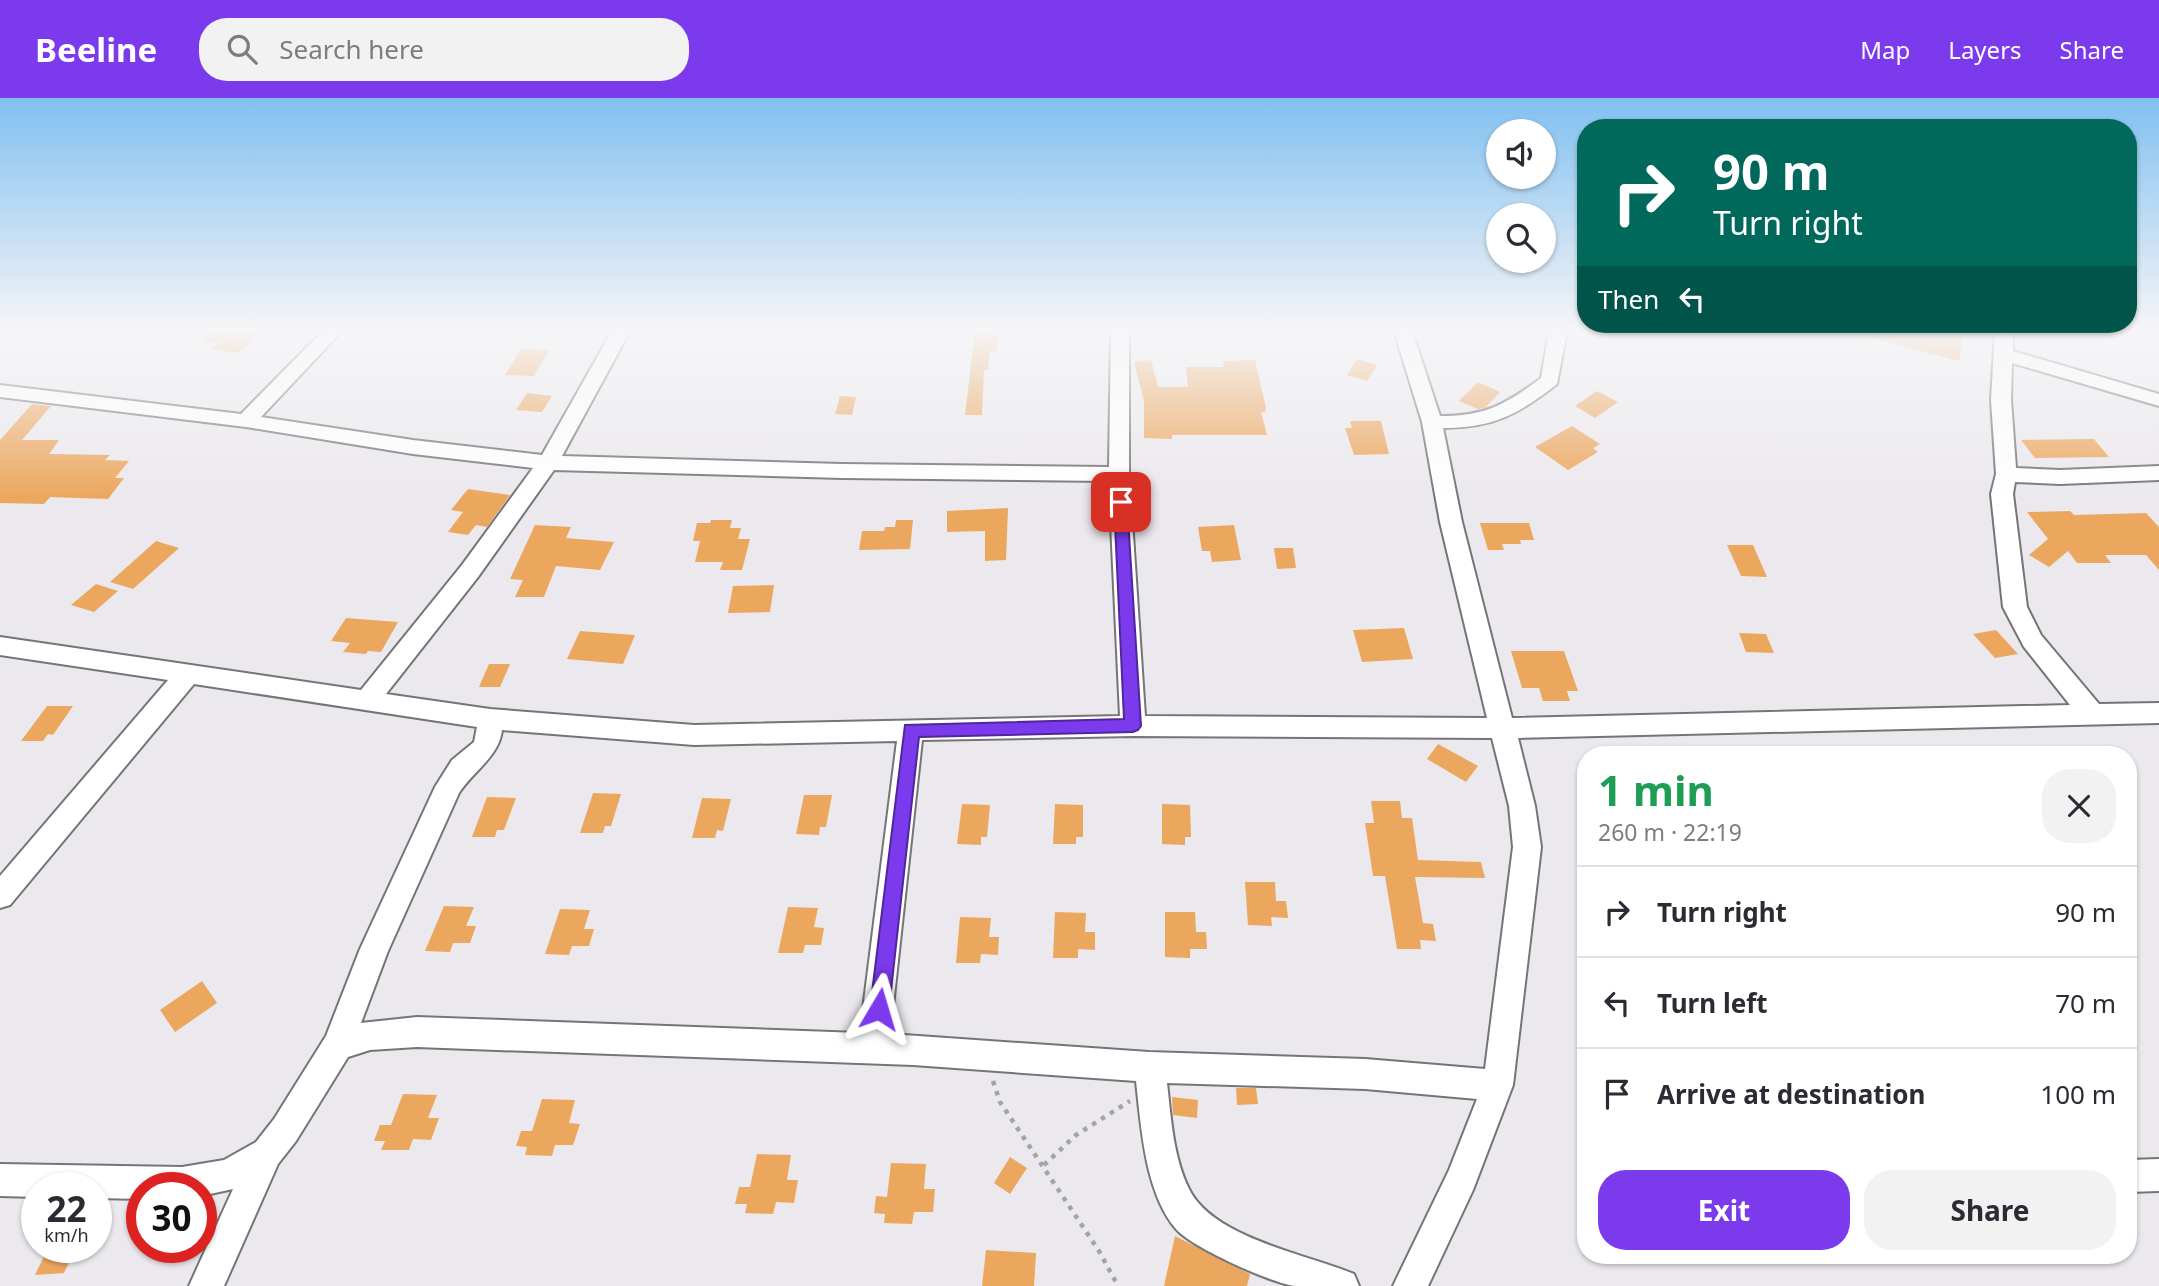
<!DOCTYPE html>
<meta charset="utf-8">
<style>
:root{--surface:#fff;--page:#f2f2f3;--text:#2b2b33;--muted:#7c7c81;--line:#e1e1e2;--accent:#7c3aed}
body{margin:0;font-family:"Noto Sans",sans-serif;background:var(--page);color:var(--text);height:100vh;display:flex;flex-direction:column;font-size:26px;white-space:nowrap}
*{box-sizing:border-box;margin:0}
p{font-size:23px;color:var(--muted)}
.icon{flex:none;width:38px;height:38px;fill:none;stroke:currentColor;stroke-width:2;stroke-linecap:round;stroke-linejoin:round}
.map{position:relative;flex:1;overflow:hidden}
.drawer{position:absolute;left:1577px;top:648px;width:560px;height:518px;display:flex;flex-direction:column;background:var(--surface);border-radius:28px;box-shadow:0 2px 5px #0004}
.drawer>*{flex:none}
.guide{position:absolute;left:1577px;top:21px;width:560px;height:214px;border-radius:28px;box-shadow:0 2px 5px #0004;background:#00695c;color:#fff;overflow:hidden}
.buttons{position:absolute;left:1486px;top:21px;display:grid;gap:14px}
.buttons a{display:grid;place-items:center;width:70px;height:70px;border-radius:50%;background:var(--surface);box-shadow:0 2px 5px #0004;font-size:35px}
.speed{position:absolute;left:21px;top:1074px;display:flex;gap:14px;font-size:35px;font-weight:700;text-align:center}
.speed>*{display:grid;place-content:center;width:91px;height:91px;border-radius:50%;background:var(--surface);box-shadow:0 2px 5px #0004;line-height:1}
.speed small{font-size:18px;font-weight:400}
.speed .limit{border:10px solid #d22;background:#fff;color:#111}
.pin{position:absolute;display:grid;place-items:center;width:60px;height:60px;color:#fff;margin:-30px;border-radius:14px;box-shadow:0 4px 10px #0006}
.me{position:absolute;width:77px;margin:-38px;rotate:7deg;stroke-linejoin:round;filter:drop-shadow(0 0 5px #0008)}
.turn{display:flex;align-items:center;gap:24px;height:147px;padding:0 21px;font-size:32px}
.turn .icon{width:91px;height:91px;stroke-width:2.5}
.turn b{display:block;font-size:49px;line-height:60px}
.then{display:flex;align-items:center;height:66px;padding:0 21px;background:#0003;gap:14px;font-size:26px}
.round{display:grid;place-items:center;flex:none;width:74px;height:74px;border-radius:28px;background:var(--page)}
.headline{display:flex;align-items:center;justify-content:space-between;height:119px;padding:0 21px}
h1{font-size:42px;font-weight:700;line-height:52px;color:#1e9e55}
.cta{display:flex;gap:14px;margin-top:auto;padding:14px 21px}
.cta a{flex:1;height:80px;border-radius:28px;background:var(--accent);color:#fff;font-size:28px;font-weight:700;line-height:80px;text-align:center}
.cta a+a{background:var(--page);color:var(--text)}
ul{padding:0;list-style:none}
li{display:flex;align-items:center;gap:21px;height:91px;padding:0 21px;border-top:2px solid var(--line)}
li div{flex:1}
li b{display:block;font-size:26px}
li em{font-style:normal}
header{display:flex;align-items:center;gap:42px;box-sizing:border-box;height:98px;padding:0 35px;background:var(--accent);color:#fff}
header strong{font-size:33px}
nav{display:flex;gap:38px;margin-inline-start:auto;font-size:24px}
.search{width:490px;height:63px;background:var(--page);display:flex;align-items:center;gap:18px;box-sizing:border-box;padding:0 24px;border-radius:28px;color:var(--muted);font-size:26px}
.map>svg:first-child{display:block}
</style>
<header>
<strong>Beeline</strong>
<div class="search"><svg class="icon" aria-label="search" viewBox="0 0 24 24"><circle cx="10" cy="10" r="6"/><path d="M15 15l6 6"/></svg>Search here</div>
<nav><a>Map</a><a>Layers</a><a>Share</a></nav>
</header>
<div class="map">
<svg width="2159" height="1188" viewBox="0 0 2159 1188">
<rect width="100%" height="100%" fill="#ebe9ed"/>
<path fill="#eca75f" d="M205,233H264L238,255L212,251L218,245L204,244Z
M975,233H992V236L999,237L997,253H990L988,272H984L982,317H965Z
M1866,233H1911L1931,239L1933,233H1962L1960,263L1866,239Z
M521,251L549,252L534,278L505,277Z
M1357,261L1377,267L1367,283L1347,277Z
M1151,262L1158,289H1188L1186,269H1224L1223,263L1255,262L1266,310L1265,314H1261L1267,337H1172V341L1144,340V303L1134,264Z
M1478,284L1500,294L1485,310L1478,311L1459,303Z
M1597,293L1618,304L1595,320L1575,308Z
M527,295L552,298L542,314L516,312Z
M840,298L856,299L852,317L835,316Z
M32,306L51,308L22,342H59L49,356L110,357L105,362L129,363L115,380H124L108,401L50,399L44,406L0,405V342Z
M1350,323H1381L1389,356L1354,357L1345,330H1352Z
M1572,328L1600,346L1593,350L1598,354L1568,372L1535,349Z
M2094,341L2109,359L2035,360L2021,342Z
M468,391L510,397L487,429L476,427L468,437L448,434L463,414L451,412Z
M1008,410L1006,462L985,463V433L947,434V413Z
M2070,413L2074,417L2146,415L2159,429V472L2146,457H2105L2111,465H2077L2068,453L2049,469L2029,457L2048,441L2027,414Z
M711,422H732L730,430H741L738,441H750L742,472H720L723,464H695L700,443H693L697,425H710Z
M896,422H913L910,451L859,452L862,433H884L885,429H895Z
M1480,425H1529L1534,442H1520L1521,446H1502L1504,452H1488Z
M535,427L571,429L566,440L614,444L600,472L556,468L544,499H515L523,482L510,481Z
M1234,427L1241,462L1212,464L1210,453H1202L1198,429Z
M156,443L179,450L133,491L110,484Z
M1727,447H1753L1767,479L1741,478Z
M1274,450H1293L1296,470L1277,471Z
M96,486L118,493L94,514L71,507Z
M774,487L770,514L728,515L733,488Z
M346,520L398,524L381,554L368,553L366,556L343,554L350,545L331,543Z
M1404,530L1413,561L1362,564L1353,532Z
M1996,532L2018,556L1995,560L1973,536Z
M580,533L635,537L623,566L567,561Z
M1739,535L1766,536L1774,555L1746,554Z
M1511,553H1564L1578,593H1567L1570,603H1543L1539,590H1522Z
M489,566H510L500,589H479Z
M47,608H73L53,637L48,636L43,643H21Z
M1438,646L1478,668L1466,684L1427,661Z
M593,695L621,696L611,728H605L603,735H580Z
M804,697H832L826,729H820L819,737L796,736Z
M487,699L516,700L504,732H497L495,739H472Z
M702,700L731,701L723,733L717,732L715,740H692Z
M1371,703H1400L1402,720H1412L1418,762L1481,764L1485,780L1415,779L1423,825L1433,826L1436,843L1420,842L1421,851H1397L1385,778H1373L1365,725H1374Z
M962,706L990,707L987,739H981V747L957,746Z
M1055,706L1083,707V739H1076V746H1053Z
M1162,706L1190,707L1191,739H1185V747L1162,746Z
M1245,784H1275L1276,803H1286L1288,820L1271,819L1272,828L1248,827Z
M444,808L474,809L466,828H476L470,845H453L450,854L425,853Z
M788,809L818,810L814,829L824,830L821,847H805L803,855H778Z
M560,811L590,812L584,831H594L589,848H572L569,857L545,856Z
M1055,814L1086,815L1085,834H1095V852L1078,851V860H1053Z
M1165,814H1195L1196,834H1206L1207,851H1190V860L1165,859Z
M960,819L991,820L989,839H999L998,857L981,856L980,865H956Z
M202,883L217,905L175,934L160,912Z
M1236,990H1256L1258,1006L1237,1007Z
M403,996L437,997L428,1020H439L431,1042L413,1041L409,1052H381L385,1043H374L380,1027H391Z
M1172,999L1198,1002L1197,1020L1173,1017Z
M542,1001L575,1002L569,1025L580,1026L573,1047H555L552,1058L525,1057L527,1049L516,1048L521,1033H532Z
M757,1056L791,1057L787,1082H798L794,1105L776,1104L773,1116L745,1115L747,1106H735L739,1089H750Z
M1010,1059L1027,1070L1010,1096L994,1085Z
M891,1065L926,1066L924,1091H935L933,1114H914L912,1126L884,1125L885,1116L874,1115L876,1098L887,1099Z
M1175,1138L1250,1176L1247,1188H1164Z
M48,1150H76L64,1175L35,1177Z
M986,1152L1036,1155L1034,1188H982Z"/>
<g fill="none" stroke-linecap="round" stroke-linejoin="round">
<defs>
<path id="minor" d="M323,233H342L261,319L413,342L542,357L612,233H630L562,358L842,366L1109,369L1111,233H1129V376L1145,618L1487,620L1440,424L1422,324L1394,233H1412L1440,318C1485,318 1505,307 1541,280L1549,233H1567L1557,286C1519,316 1493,330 1443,330L1462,424L1512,620L2070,607L2024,549L2003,509L1991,396L1996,376L1991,302L1995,233H2013V253L2159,296V308L2012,265L2011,302L2016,370L2060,372L2159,368V382L2060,386L2015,384L2013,396L2027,509L2041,537L2099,606L2159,605V625L1518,640L1535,708L1541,749L1513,987L1473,1092L1428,1188H1393L1449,1072L1477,1001L1365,991L1167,985C1171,1019 1173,1059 1189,1091C1213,1140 1306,1156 1354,1176L1359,1188C1339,1188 1315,1188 1295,1188C1271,1185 1191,1149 1176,1131C1145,1095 1141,1028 1136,983L913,967L417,949L370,952L348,959L296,1043L278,1066L224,1188H189L233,1091L201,1098V1090H142V1101L96,1100V1090H37V1099L0,1098V1066L182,1069L224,1062L256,1044L274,1021L326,938L360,851L435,689L452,662L474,644L477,629L194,586L10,807L0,810V778L168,582L0,557V539L361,592L462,467L533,370L413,356L246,329L0,299V287L241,316ZM554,372L842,380L1109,383L1120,618L694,627L490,611L386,596L478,479ZM502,632L694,647L897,643L860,935L417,919L361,925L388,853L459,695C473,673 499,659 502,632ZM1133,638L1492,640L1509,708L1513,749L1485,971L1365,961L1149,954L890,936L922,642Z
M2159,1061V1093L2128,1094V1062Z"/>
</defs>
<use href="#minor" stroke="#757477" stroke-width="4"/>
<path stroke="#a4a3a6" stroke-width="4.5" stroke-dasharray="4.5 6" stroke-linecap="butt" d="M993,983L1000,1004L1099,1153L1118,1188
M1044,1067L1076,1037L1130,1003"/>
<use href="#minor" fill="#fff" fill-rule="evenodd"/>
</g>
<linearGradient id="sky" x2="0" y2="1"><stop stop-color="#81c0f0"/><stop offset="0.58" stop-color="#f6f5f7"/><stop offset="1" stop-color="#f6f5f7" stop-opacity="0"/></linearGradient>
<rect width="2159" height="399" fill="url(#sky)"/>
<path fill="#7c3aed" stroke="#51269a" stroke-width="2" d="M1121,399L1127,404L1141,628L1138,632L1133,634L919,639L889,911L886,917L879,920L873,917L870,911L905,627L1124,621L1114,404Z"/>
</svg>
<div class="buttons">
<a><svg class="icon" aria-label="sound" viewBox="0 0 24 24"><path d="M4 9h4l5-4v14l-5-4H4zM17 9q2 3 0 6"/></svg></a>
<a><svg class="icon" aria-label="search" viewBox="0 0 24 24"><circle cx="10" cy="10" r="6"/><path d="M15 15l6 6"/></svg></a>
</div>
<div class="speed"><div>22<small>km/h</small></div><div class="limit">30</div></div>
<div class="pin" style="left:1121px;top:404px;background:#d93025"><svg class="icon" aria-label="arrive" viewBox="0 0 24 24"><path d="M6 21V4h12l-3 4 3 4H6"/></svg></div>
<svg class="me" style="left:879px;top:911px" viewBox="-20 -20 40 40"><path d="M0-17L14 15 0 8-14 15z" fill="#7c3aed" stroke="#fff" stroke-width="4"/></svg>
<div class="guide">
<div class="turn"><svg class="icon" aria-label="right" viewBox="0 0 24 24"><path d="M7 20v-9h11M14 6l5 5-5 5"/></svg><div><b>90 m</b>Turn right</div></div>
<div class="then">Then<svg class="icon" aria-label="left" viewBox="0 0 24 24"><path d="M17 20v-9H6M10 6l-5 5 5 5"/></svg></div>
</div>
<section class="drawer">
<div class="headline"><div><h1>1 min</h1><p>260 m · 22:19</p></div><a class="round"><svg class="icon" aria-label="close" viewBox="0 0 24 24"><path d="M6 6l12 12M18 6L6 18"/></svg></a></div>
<ul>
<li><svg class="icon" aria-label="right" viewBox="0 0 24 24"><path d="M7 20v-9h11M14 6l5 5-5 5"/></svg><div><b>Turn right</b></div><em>90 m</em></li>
<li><svg class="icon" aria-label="left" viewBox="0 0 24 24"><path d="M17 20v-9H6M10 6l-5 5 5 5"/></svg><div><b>Turn left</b></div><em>70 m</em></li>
<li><svg class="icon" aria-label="arrive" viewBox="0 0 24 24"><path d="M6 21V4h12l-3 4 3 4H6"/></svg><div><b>Arrive at destination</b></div><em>100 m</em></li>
</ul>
<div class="cta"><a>Exit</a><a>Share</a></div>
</section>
</div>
